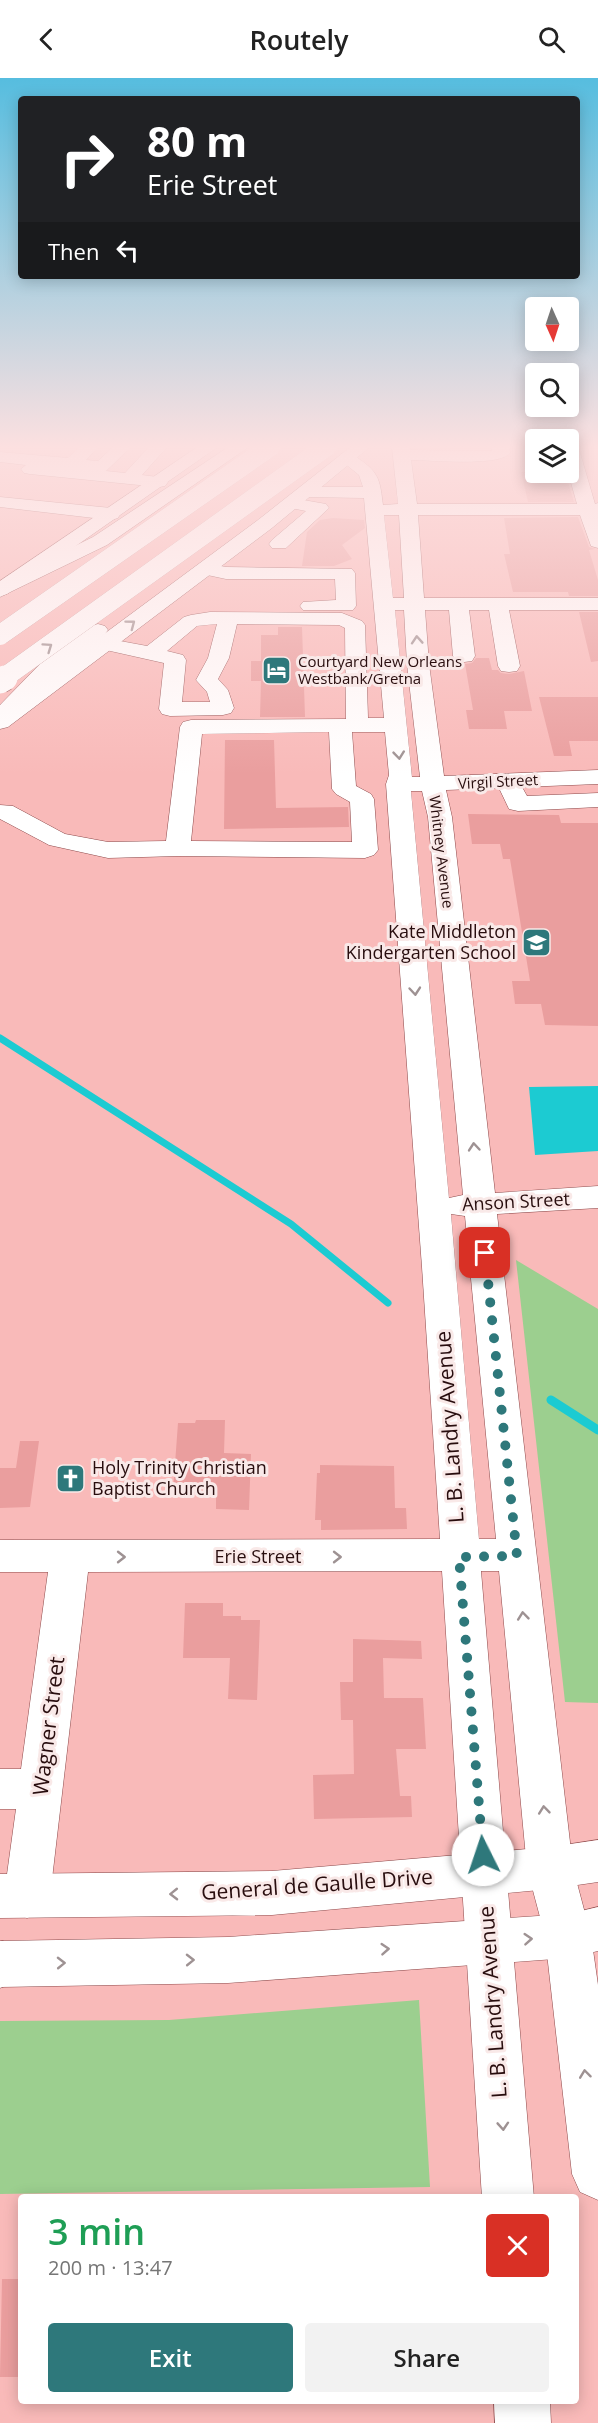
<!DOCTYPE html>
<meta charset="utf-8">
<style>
:root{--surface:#fff;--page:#f2f2f2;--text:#222;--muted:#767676;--accent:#2e787b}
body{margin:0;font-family:"Open Sans",sans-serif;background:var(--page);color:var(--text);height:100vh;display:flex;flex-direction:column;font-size:22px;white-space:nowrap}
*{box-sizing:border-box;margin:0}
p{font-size:20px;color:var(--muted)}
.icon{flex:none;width:33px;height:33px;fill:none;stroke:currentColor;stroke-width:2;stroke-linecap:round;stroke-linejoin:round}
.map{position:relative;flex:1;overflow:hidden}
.side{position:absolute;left:18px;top:2116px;width:561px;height:210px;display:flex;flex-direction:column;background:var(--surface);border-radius:6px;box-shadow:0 3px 15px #0003}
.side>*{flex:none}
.hud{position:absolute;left:18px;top:18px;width:562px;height:183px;border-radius:6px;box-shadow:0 3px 15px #0003;background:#202124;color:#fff;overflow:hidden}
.needle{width:39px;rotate:177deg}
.controls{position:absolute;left:525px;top:219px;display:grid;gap:12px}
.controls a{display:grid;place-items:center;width:54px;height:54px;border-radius:6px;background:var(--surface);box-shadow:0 3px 15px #0003;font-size:30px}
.pin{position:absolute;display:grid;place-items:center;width:51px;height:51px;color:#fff;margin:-26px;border-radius:12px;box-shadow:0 3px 9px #0006}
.me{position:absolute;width:66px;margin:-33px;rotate:356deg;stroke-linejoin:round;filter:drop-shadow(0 0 4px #0008)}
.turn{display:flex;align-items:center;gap:21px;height:126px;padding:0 30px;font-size:27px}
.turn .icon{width:78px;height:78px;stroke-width:2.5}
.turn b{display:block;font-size:42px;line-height:51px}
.then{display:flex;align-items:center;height:57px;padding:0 30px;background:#0003;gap:12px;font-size:22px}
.round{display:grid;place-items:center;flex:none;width:63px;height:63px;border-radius:6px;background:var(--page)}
.summary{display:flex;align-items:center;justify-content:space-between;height:102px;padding:0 30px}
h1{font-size:36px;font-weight:600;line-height:45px;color:#1e9e55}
.primary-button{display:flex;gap:12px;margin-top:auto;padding:12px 30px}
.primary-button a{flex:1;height:69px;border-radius:6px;background:var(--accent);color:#fff;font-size:24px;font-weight:600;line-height:69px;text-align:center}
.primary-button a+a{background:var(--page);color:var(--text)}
header{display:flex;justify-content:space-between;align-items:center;height:78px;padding:0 30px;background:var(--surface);font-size:27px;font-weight:600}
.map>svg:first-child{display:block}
</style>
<header><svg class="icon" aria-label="back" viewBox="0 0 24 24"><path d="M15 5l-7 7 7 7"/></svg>Routely<svg class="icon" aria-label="search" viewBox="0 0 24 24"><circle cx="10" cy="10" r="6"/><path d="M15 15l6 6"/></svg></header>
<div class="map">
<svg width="598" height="2345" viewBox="0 0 598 2345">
<rect width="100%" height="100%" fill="#f9bab9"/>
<path fill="#9ccf8f" d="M516,1182L598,1231V1625L565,1624Z
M419,1922L430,2109L0,2116V1943L169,1942Z"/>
<path fill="#1ccbd2" d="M598,1008V1073L535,1077L529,1009Z"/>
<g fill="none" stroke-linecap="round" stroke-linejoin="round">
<path stroke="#1ccbd2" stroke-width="7" d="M0,960L291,1146L388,1225"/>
<path stroke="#1ccbd2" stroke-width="9" d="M551,1322L598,1352"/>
</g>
<path fill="#ea9e9e" d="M521,394H565L574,424H528Z
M578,439L589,469L595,471L589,472L598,502V518H569L568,514H513L504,476H510L504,440Z
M333,440L364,442L365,450L342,467L352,481L334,488H302L307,454L320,442Z
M579,534H598V583L591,584Z
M278,549H302L305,639H260L261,603H251V583H261V557H278Z
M476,580H489L492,592H498L501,595L509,596L524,593L532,633H504L507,651H469L466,632H473L465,586L472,585Z
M539,619H598V663H569L572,678H554Z
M225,662H274L276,730L348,729L349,749L224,751Z
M468,736L559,737L561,745H598V948L545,947L541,926H515L512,903H530L510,781H503L500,766H472Z
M196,1342H225L224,1375L251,1376L249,1432L216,1431V1417L192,1416V1413H173L178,1345H195Z
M20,1363H39L30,1429L0,1430V1390H16Z
M320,1387L394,1388L395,1430H406L407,1451L321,1452V1442H315L317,1395H320Z
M185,1525H223V1538H241V1542H260L257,1622L228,1621L230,1580H183Z
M353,1561L421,1563L422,1581L383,1580L384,1620H423L426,1671H396L400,1718H411L412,1739L314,1741L313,1697L354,1696L353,1642H341L340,1604H353Z
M2,2201H21V2299H0Z"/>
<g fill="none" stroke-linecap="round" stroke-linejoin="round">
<defs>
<path id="minor" d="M81,368H99L86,382L98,383L114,368H132L106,393L125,395L150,368H168L142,397L165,400L168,404L165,408L159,409L30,396L24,395L21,391L26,387L0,384V374L68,380Z
M392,368H410V372L492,373L491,368H509L510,375C499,389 431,382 411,382L417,426H577L568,394V368H578L595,426L598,425V470L591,468L580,437H418L424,520H598V532H509L520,588L517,593L509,594L501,593L498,588L489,532H469L475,578L472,583L464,584L456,583L453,578L449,532H425L429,586L444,698L598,692V706L522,709L527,718L598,715V729L518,733L509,731L499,710L446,712L452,739L495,1115L598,1108V1130L497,1136L573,1790L591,1858L598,1907V2122L580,2114L572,2096L545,1858L527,1790L499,1493H481L534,2120H482L442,1493L88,1494L50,1818L43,1833L27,1840L11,1833L4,1818L16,1731H0V1691H21L48,1494H0V1462L440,1461L422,1189L386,706L389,697L385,654H352L356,708L371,716L374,721L378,772L374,777L365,780L178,778L108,780L49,767L0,741V727L13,728L65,756L108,764L166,763L180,649L183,644L191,642L346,641L345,550L339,547L237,546L229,580L218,601L228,612L234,630L231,635L223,637L170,638L162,636L159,631L164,585L97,570L93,566L97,562L104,560L147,568L184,539L191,537L210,534L342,535L362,543L365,547L368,640H384L364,420L306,419L300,418L297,414L300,410L306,409H363L359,397L338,380L341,376C349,374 353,376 359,381C380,395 380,404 383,427L398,426ZM384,437H399L404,520H393ZM395,532H404L407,586L420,699H412ZM217,546L208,580L196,602L207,614L210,624H182L186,582L183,577L167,573L197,548ZM329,654L332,711L336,716L350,724L352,764L191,763L202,656ZM411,713H422L428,739L463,1117L449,1120ZM451,1136L465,1138L496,1461H479Z
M0,419L111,430L118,432L120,436L118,440L111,442L0,429Z
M292,420L326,426L329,430L286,470H272L269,466L272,462L306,433L286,429L283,425L286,421Z
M205,485L226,489L352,491L355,495L356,528L353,532H303L300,528L303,524L336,522L335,501H226L198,495L195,491L198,487Z
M494,2324H550L551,2345H495Z"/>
<path id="major" d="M199,368H219L7,516L0,518V503Z
M352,368H371L272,450L8,649L0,651V633L258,442Z
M598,1762V1804L550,1811L272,1837L0,1840V1796L272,1793L550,1769Z
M598,1829V1873L568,1880L228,1905L0,1909V1863L228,1859L568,1836Z"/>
<path id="highway" d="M230,368H250L107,467L0,519V505L93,459Z
M98,546L105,548L108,552L105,556L56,596L8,645L0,647V627L40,586L91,548Z
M3,1863L20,1870L27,1886L20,1902L0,1910V1864Z"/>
</defs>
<use href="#minor" stroke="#8d4a4b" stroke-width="1"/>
<use href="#major" stroke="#8d4a4b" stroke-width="1"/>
<use href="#highway" stroke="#8d4a4b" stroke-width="1"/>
<use href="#minor" fill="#fff" fill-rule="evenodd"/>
<use href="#major" fill="#fff" fill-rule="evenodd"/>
<use href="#highway" fill="#fff" fill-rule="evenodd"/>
<defs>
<path id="highway-bridge-far1" d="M0,557L271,368
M2,601L327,368"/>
<path id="highway-bridge" d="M0,603L5,600"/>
</defs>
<use href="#highway-bridge-far1" stroke="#8d4a4b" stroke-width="20" stroke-linecap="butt"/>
<use href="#highway-bridge" stroke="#8d4a4b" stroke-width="26" stroke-linecap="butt"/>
<use href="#highway-bridge-far1" stroke="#fff" stroke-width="20"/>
<use href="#highway-bridge" stroke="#fff" stroke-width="25"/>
</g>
<defs><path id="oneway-chevron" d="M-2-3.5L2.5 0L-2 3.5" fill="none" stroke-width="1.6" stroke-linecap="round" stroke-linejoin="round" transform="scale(1.5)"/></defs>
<g stroke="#9e9293">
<use href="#oneway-chevron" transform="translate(131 546) rotate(-37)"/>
<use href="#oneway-chevron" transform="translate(417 562) rotate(-94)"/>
<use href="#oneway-chevron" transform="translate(48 569) rotate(-35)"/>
<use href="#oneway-chevron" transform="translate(399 677) rotate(84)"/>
<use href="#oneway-chevron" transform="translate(415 913) rotate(85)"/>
<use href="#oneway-chevron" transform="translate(474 1069) rotate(-95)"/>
<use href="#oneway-chevron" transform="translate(121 1479)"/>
<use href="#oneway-chevron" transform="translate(337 1479)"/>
<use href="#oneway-chevron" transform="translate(523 1538) rotate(-96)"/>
<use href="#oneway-chevron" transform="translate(544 1732) rotate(-96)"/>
<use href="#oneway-chevron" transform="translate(174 1816) rotate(179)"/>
<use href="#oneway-chevron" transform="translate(528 1861) rotate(-4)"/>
<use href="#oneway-chevron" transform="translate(385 1871) rotate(-4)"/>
<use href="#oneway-chevron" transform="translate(190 1882) rotate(-1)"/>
<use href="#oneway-chevron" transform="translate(61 1885) rotate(-1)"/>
<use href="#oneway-chevron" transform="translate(585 1996) rotate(-97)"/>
<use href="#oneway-chevron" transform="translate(503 2048) rotate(86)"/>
</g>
<linearGradient id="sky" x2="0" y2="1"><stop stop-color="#56bddf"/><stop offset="0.53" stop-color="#fce0e0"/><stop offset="1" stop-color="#fce0e0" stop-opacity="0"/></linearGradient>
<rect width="598" height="696" fill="url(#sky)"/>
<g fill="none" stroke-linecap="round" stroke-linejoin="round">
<path stroke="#2e787b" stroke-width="10" stroke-dasharray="0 18" d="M483,1777L459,1479L517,1478L485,1175"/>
</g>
<defs>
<symbol id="hotel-square" viewBox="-11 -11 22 22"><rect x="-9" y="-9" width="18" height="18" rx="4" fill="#2e787b" stroke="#f9e9e8"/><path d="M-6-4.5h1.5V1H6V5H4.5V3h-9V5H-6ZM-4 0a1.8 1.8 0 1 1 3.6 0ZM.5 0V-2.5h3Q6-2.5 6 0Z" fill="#fff"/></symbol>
<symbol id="school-square" viewBox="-11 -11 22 22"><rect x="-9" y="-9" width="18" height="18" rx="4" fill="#2e787b" stroke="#f9e9e8"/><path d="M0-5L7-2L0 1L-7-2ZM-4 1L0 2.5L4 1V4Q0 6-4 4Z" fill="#fff"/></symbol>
<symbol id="church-square" viewBox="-11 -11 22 22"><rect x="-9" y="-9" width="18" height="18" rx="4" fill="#2e787b" stroke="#f9e9e8"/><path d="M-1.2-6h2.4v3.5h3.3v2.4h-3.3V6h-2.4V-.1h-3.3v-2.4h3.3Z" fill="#fff"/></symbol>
</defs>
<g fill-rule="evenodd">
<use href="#hotel-square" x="260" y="576" width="33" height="33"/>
<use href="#school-square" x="520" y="848" width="33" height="33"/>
<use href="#church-square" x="54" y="1384" width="33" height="33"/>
</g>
<g text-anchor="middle" stroke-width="6" stroke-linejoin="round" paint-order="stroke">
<g font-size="15" fill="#280d0e" stroke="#f9e9e8" text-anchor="start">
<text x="298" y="589">Courtyard New Orleans<tspan x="298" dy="17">Westbank/Gretna</tspan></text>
</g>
<g font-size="15" fill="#280d0e" stroke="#f9e9e8">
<text transform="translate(498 704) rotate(-3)" y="5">Virgil Street</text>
<text transform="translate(441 774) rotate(83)" y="5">Whitney Avenue</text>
</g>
<g font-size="18" fill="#280d0e" stroke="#f9e9e8" text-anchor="end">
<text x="516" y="860">Kate Middleton<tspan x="516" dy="21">Kindergarten School</tspan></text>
<text x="92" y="1396" text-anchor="start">Holy Trinity Christian<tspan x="92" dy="21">Baptist Church</tspan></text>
</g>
<g font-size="18" fill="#280d0e" stroke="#f9e9e8">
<text transform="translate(516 1124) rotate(-3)" y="6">Anson Street</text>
<text x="258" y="1485">Erie Street</text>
</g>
<g font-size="21" fill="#280d0e" stroke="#f9e9e8">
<text transform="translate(450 1349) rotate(-94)" y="7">L. B. Landry Avenue</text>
<text transform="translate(49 1648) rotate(-83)" y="7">Wagner Street</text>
<text transform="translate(317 1807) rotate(-4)" y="7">General de Gaulle Drive</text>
<text transform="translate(493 1924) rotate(-94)" y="7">L. B. Landry Avenue</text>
</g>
</g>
</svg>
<div class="controls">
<a><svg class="needle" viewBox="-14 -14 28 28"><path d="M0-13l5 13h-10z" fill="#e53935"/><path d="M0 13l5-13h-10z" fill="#767676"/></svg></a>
<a><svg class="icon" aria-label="search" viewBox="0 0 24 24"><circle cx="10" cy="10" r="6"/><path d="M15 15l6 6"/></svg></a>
<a><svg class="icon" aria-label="layers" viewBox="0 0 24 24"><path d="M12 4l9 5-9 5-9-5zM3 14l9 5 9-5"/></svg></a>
</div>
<div class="pin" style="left:485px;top:1175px;background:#d93025"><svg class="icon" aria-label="arrive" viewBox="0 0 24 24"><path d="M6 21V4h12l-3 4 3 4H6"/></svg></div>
<svg class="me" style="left:483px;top:1777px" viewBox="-20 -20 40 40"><circle r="19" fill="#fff"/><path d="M0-13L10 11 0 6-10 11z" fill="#2e787b"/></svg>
<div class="hud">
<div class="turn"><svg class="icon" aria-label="right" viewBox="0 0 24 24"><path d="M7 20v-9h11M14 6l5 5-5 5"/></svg><div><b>80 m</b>Erie Street</div></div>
<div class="then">Then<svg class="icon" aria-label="left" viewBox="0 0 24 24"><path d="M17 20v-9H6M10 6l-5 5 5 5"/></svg></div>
</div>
<section class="side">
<div class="summary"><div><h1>3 min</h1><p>200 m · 13:47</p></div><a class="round" style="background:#d93025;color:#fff"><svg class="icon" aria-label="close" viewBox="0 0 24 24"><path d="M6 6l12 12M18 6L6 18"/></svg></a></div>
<div class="primary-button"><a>Exit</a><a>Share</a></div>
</section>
</div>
